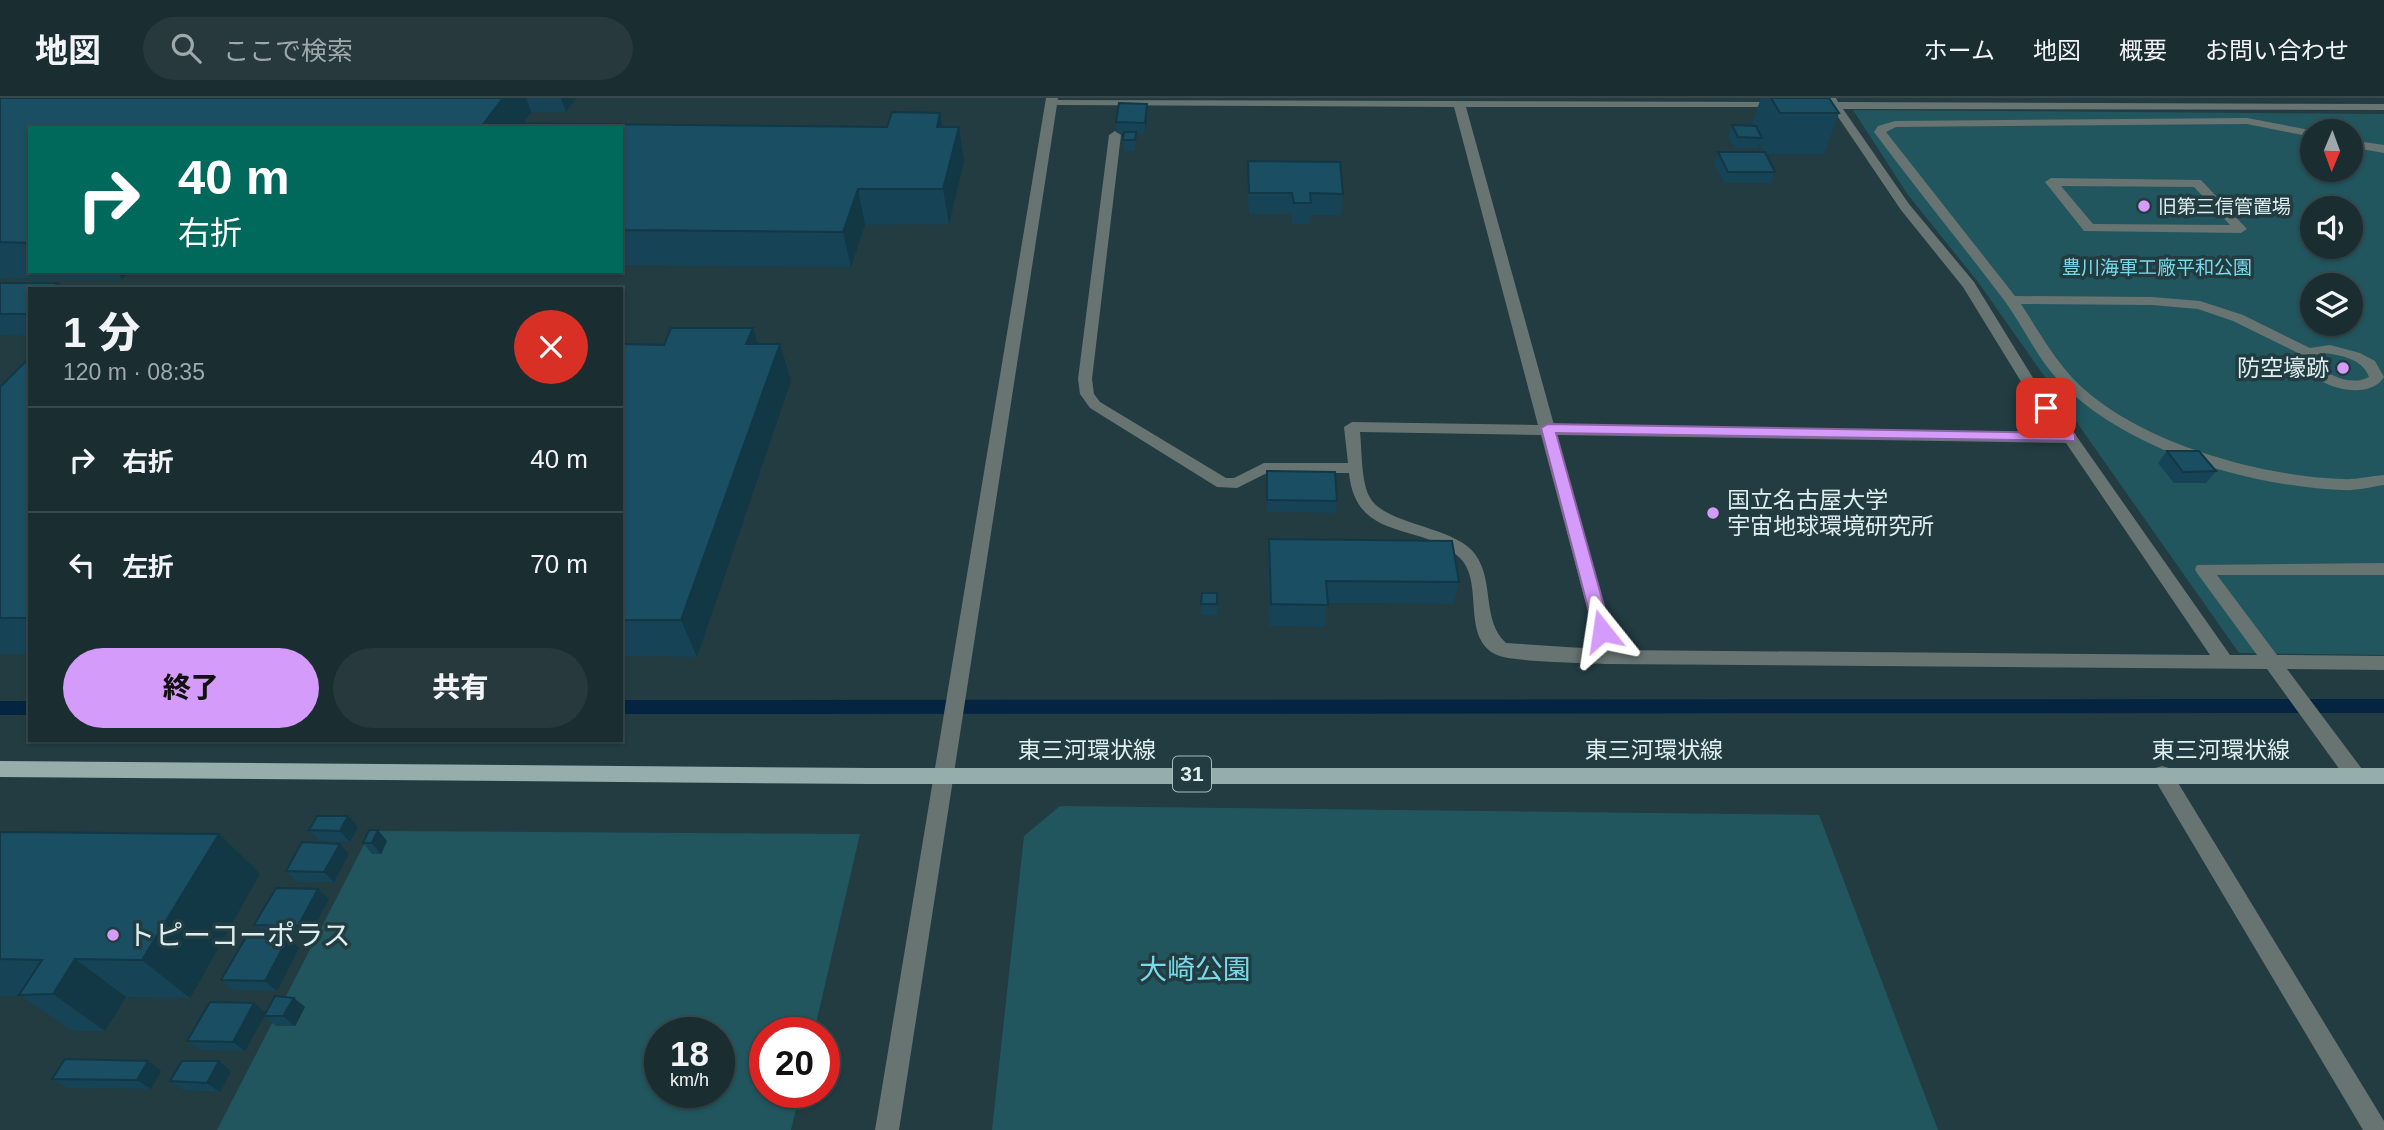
<!DOCTYPE html>
<html lang="ja">
<meta charset="utf-8">
<style>
:root{--surface:#1a2d31;--page:#27393d;--text:#f1f3f6;--muted:#9fa8ab;--line:#38494d;--accent:#d59bfa}
body{margin:0;font-family:Helvetica,"Noto Sans JP",sans-serif;background:var(--page);color:var(--text);height:100vh;display:flex;flex-direction:column;font-size:26px;white-space:nowrap}
*{box-sizing:border-box;margin:0}
p{font-size:23px;color:var(--muted)}
.icon{flex:none;width:38px;height:38px;fill:none;stroke:currentColor;stroke-width:2;stroke-linecap:round;stroke-linejoin:round}
.map{position:relative;flex:1;overflow:hidden}
.side{position:absolute;left:28px;top:189px;width:595px;height:455px;display:flex;flex-direction:column;background:var(--surface);border-radius:0px;box-shadow:0 2px 5px #0004,0 0 0 2px var(--line)}
.side>*{flex:none}
.banner{position:absolute;left:28px;top:28px;width:595px;height:147px;border-radius:0px;box-shadow:0 2px 5px #0004,0 0 0 2px var(--line);background:#00695c;color:#fff;overflow:hidden}
.needle{width:46px;rotate:181deg}
.fabs{position:absolute;left:2300px;top:21px;display:grid;gap:14px}
.fabs a{display:grid;place-items:center;width:63px;height:63px;border-radius:50%;background:var(--surface);box-shadow:0 2px 5px #0004,0 0 0 2px var(--line);font-size:35px}
.speed{position:absolute;left:644px;top:919px;display:flex;gap:14px;font-size:35px;font-weight:700;text-align:center}
.speed>*{display:grid;place-content:center;width:91px;height:91px;border-radius:50%;background:var(--surface);box-shadow:0 2px 5px #0004,0 0 0 2px var(--line);line-height:1}
.speed small{font-size:18px;font-weight:400}
.speed .limit{border:10px solid #d22;background:#fff;color:#111}
.pin{position:absolute;display:grid;place-items:center;width:60px;height:60px;color:#fff;margin:-30px;border-radius:14px;box-shadow:0 4px 10px #0006}
.me{position:absolute;width:77px;margin:-38px;rotate:345deg;stroke-linejoin:round;filter:drop-shadow(0 0 5px #0008)}
.turn{display:flex;align-items:center;gap:24px;height:147px;padding:0 35px;font-size:32px}
.turn .icon{width:91px;height:91px;stroke-width:2.5}
.turn b{display:block;font-size:49px;line-height:60px}
.round{display:grid;place-items:center;flex:none;width:74px;height:74px;border-radius:37px;background:var(--page)}
.summary{display:flex;align-items:center;justify-content:space-between;height:119px;padding:0 35px}
h1{font-size:42px;font-weight:800;line-height:52px}
.cta{display:flex;gap:14px;margin-top:auto;padding:14px 35px}
.cta a{flex:1;height:80px;border-radius:42px;background:var(--accent);color:#111;font-size:28px;font-weight:800;line-height:80px;text-align:center}
.cta a+a{background:var(--page);color:var(--text)}
ul{padding:0;list-style:none}
li{display:flex;align-items:center;gap:21px;height:105px;padding:0 35px;border-top:2px solid var(--line)}
li div{flex:1}
li b{display:block;font-size:26px}
li em{font-style:normal}
header{display:flex;align-items:center;gap:42px;box-sizing:border-box;height:98px;padding:0 35px;background:var(--surface);border-bottom:2px solid var(--line)}
header strong{font-size:33px}
nav{display:flex;gap:38px;margin-inline-start:auto;font-size:24px}
.search{width:490px;height:63px;background:var(--page);display:flex;align-items:center;gap:18px;box-sizing:border-box;padding:0 24px;border-radius:38px;color:var(--muted);font-size:26px}
.map>svg:first-child{display:block}
</style>
<header>
<strong>地図</strong>
<div class="search"><svg class="icon" aria-label="search" viewBox="0 0 24 24"><circle cx="10" cy="10" r="6"/><path d="M15 15l6 6"/></svg>ここで検索</div>
<nav><a>ホーム</a><a>地図</a><a>概要</a><a>お問い合わせ</a></nav>
</header>
<div class="map">
<svg width="2384" height="1032" viewBox="0 0 2384 1032">
<rect width="100%" height="100%" fill="#223c41"/>
<path fill="#21565e" fill-rule="evenodd" d="M1853,12L2384,16V557L2239,555L1978,184L1908,97ZM2312,33H2350V72H2312ZM2312,110H2350V149H2312ZM2312,187H2350V226H2312Z
M1060,708L1819,717L1938,1032H992L1024,738Z
M371,733L860,736L814,934H765V994H800L791,1032H217ZM660,934H719V994H660Z"/>
<g fill="none" stroke-linecap="round" stroke-linejoin="round">
<path fill="#042441" fill-rule="evenodd" d="M2384,601V615L621,616V602Z
M0,603H30V617H0Z"/>
<path fill="#677472" fill-rule="evenodd" d="M1824,0H1836L1838,4L2384,6V12L1843,11L1909,106L1974,184L2041,293L2075,336L2230,557H2257L2197,475L2195,471L2197,467L2384,465V477H2217L2277,557L2384,558V572L2287,571L2362,671L2365,677L2362,683L2355,685L2348,683L2267,571L1609,566C1588,565 1511,564 1497,557C1460,540 1485,485 1460,460C1422,423 1356,446 1349,375H1267L1237,390L1217,389L1090,310L1080,296L1078,281L1109,37L1115,33L1121,37L1092,281L1094,296L1100,304L1226,380H1234L1264,365H1348L1344,329L1352,324L1538,327L1454,9L1051,7L1047,6V2L1783,4L1787,5V9H1466L1554,327L2058,335L2028,295L1963,189L1901,112L1832,10H1811L1805,7L1811,4H1827ZM1360,334L1541,337L1598,551L1506,545C1481,522 1495,483 1475,456C1455,428 1383,427 1369,398C1361,381 1362,353 1360,334ZM1556,337L2066,345L2210,557L1616,552Z
M2247,20L2315,33H2312V39L2247,26L1896,29L1886,34L2015,198L2152,199L2200,203L2243,217L2310,250L2330,247L2360,255L2375,263L2384,279C2368,306 2304,288 2302,257L2233,223L2198,211L2152,207L2021,206C2036,229 2051,256 2069,276C2127,342 2257,378 2342,381C2355,382 2370,378 2384,377V387C2370,389 2356,393 2342,392C2248,388 2128,353 2061,285C2038,262 2023,228 2004,202C1961,145 1916,91 1874,34L1878,28L1895,23ZM2323,255C2340,257 2362,260 2369,279C2353,288 2327,279 2317,264L2316,257Z
M2350,42L2384,47V55L2350,49Z
M2051,80L2201,82L2247,131L2241,135L2084,133L2045,84ZM2061,88L2194,89L2230,127L2093,126Z"/>
<path fill="#677472" fill-rule="evenodd" d="M2162,668L2169,670L2384,1023V1032H2363L2155,682L2152,676L2155,670Z"/>
<path fill="#677472" fill-rule="evenodd" d="M1046,0H1058L899,1032H875Z"/>
<path fill="#95aeab" fill-rule="evenodd" d="M0,663L870,670H2384V686H870L0,679Z"/>
</g>
<path fill="#164355" d="M0,0H576L566,14H531L523,25L959,29L964,63L949,126L865,127L851,169L621,167V30H30V173H131L122,181L0,180Z
M1761,0H1829L1839,15L1824,56H1766L1760,46L1758,50H1734L1728,38L1732,27L1751,28Z
M1147,6V16L1145,35H1136L1135,53H1124V35H1117L1116,24Z
M1718,54L1775,74L1771,85H1724L1714,65Z
M1248,63L1343,96L1341,117H1310V126H1292L1291,116H1249L1247,84Z
M0,185H58L62,191H30V238L0,237Z
M621,236L625,246H758L791,283L697,559L621,558Z
M30,259V556H0V289Z
M2167,353L2216,373L2206,385H2174L2158,365Z
M1267,373L1337,403L1336,415L1267,414Z
M1269,441L1459,484L1454,506L1327,505L1325,529L1269,528L1268,463Z
M1202,495H1217V518L1201,517Z
M358,729L350,744L319,743L309,732Z
M0,734L219,736L260,776L190,900L126,899L105,933H73L21,898H0Z
M387,743L381,756H372L363,745Z
M349,756L334,784H296L286,773Z
M329,801L309,838L266,837L254,827Z
M299,850L277,893L233,892L221,882Z
M305,909L295,928H276L264,918L245,953L200,952L187,943L266,915Z
M148,963L161,973L151,991L67,990L52,981Z
M231,973L220,994L183,992L170,983Z"/>
<path fill="#123745" d="M503,0H526L531,14L520,30L484,25Z
M561,0H576L566,14Z
M1147,6V16L1145,35V25Z
M940,15L945,49L937,29Z
M959,29L964,63L949,126L943,91Z
M858,91L865,127L851,169L843,134Z
M117,173H131L122,181Z
M58,185L62,191H53Z
M753,230L764,267L746,246Z
M621,236L627,251L621,263Z
M780,246L791,283L697,559L681,522Z
M348,718L358,729L350,744L340,733Z
M378,732L387,743L381,756L372,745Z
M219,736L260,776L190,900L142,862Z
M340,746L349,756L334,784L324,774Z
M318,791L329,801L309,838L298,828Z
M288,840L299,850L277,893L265,883Z
M75,861L126,899L105,933L53,896Z
M294,900L305,909L295,928L283,918Z
M254,905L266,915L245,953L233,944Z
M148,963L161,973L151,991L137,982Z
M219,963L231,973L220,994L207,985Z"/>
<path fill="#1a4e63" stroke="#123745" stroke-width="2" d="M0,0H503L484,25L887,29L892,14L940,15L937,29H959L943,91H858L843,134L621,132V30H30V145L0,144Z
M1771,0H1829L1839,15H1780Z
M1119,5L1147,6L1145,25L1116,24Z
M1732,27L1756,28L1762,40L1738,39Z
M1124,34H1136L1135,42H1123Z
M1718,54H1765L1775,74H1728Z
M1248,63L1340,64L1343,96L1310,95L1311,105H1294L1292,95H1249Z
M0,185H58L53,191H30V213L26,216H0Z
M671,230H753L746,246H780L681,522H621V246L664,247Z
M30,259V520H0V289Z
M2167,353H2199L2216,373L2183,374Z
M1267,373L1335,374L1337,403L1267,402Z
M1269,441L1452,443L1459,484L1326,483L1328,507L1271,506Z
M1202,495H1217V506H1201Z
M317,718H348L340,733L309,732Z
M369,732H378L372,745H363Z
M0,734L219,736L142,862L75,861L53,896L19,897L42,862L0,861Z
M302,744L340,746L324,774L286,773Z
M276,790L318,791L298,828L254,827Z
M246,839L288,840L265,883L221,882Z
M275,898L294,900L283,918H264Z
M210,904L254,905L233,944L187,943Z
M65,961L148,963L137,982L52,981Z
M182,963H219L207,985L170,983Z"/>
<path fill="#d59bfa" stroke="#8a65a2" stroke-width="2" d="M2046,305L2051,307L2075,337V343L1556,335L1611,533L1602,539L1594,533L1541,330L1548,326L2059,335L2040,310Z"/>
<g fill="#d59bfa" stroke="#223c41" stroke-width="2.5">
<circle cx="2144" cy="108" r="7"/>
<circle cx="2343" cy="270" r="7"/>
<circle cx="1713" cy="415" r="7"/>
<circle cx="113" cy="837" r="7"/>
</g>
<g text-anchor="middle" stroke-width="7" stroke-linejoin="round" paint-order="stroke">
<g font-size="19" fill="#deeef0" stroke="#223c41" text-anchor="start">
<text x="2158" y="115">旧第三信管置場</text>
</g>
<g font-size="19" fill="#78dae9" stroke="#223c41">
<text x="2157" y="176">豊川海軍工廠平和公園</text>
</g>
<rect fill="#223c41" stroke="#a6b9bc" stroke-width="2" x="1173" y="658.5" width="38" height="35" rx="5"/>
<g font-size="21" font-weight="bold" fill="#deeef0">
<text x="1192" y="683">31</text>
</g>
<g font-size="23" fill="#deeef0" stroke="#223c41" text-anchor="end">
<text x="2329" y="278">防空壕跡</text>
<text x="1727" y="410" text-anchor="start">国立名古屋大学<tspan x="1727" dy="26">宇宙地球環境研究所</tspan></text>
</g>
<g font-size="23" fill="#deeef0" stroke="#223c41">
<text x="1087" y="660">東三河環状線</text>
<text x="1654" y="660">東三河環状線</text>
<text x="2221" y="660">東三河環状線</text>
</g>
<g font-size="28" fill="#deeef0" stroke="#223c41" text-anchor="start">
<text x="127" y="847">トピーコーポラス</text>
</g>
<g font-size="28" fill="#78dae9" stroke="#223c41">
<text x="1195" y="881">大崎公園</text>
</g>
</g>
</svg>
<div class="fabs">
<a><svg class="needle" viewBox="-14 -14 28 28"><path d="M0-13l5 13h-10z" fill="#e53935"/><path d="M0 13l5-13h-10z" fill="#9fa8ab"/></svg></a>
<a><svg class="icon" aria-label="sound" viewBox="0 0 24 24"><path d="M4 9h4l5-4v14l-5-4H4zM17 9q2 3 0 6"/></svg></a>
<a><svg class="icon" aria-label="layers" viewBox="0 0 24 24"><path d="M12 4l9 5-9 5-9-5zM3 14l9 5 9-5"/></svg></a>
</div>
<div class="speed"><div>18<small>km/h</small></div><div class="limit">20</div></div>
<div class="pin" style="left:2046px;top:310px;background:#d93025"><svg class="icon" aria-label="arrive" viewBox="0 0 24 24"><path d="M6 21V4h12l-3 4 3 4H6"/></svg></div>
<svg class="me" style="left:1602px;top:533px" viewBox="-20 -20 40 40"><path d="M0-17L14 15 0 8-14 15z" fill="#d59bfa" stroke="#fff" stroke-width="4"/></svg>
<div class="banner">
<div class="turn"><svg class="icon" aria-label="right" viewBox="0 0 24 24"><path d="M7 20v-9h11M14 6l5 5-5 5"/></svg><div><b>40 m</b>右折</div></div>
</div>
<section class="side">
<div class="summary"><div><h1>1 分</h1><p>120 m · 08:35</p></div><a class="round" style="background:#d93025;color:#fff"><svg class="icon" aria-label="close" viewBox="0 0 24 24"><path d="M6 6l12 12M18 6L6 18"/></svg></a></div>
<ul>
<li><svg class="icon" aria-label="right" viewBox="0 0 24 24"><path d="M7 20v-9h11M14 6l5 5-5 5"/></svg><div><b>右折</b></div><em>40 m</em></li>
<li><svg class="icon" aria-label="left" viewBox="0 0 24 24"><path d="M17 20v-9H6M10 6l-5 5 5 5"/></svg><div><b>左折</b></div><em>70 m</em></li>
</ul>
<div class="cta"><a>終了</a><a>共有</a></div>
</section>
</div>
